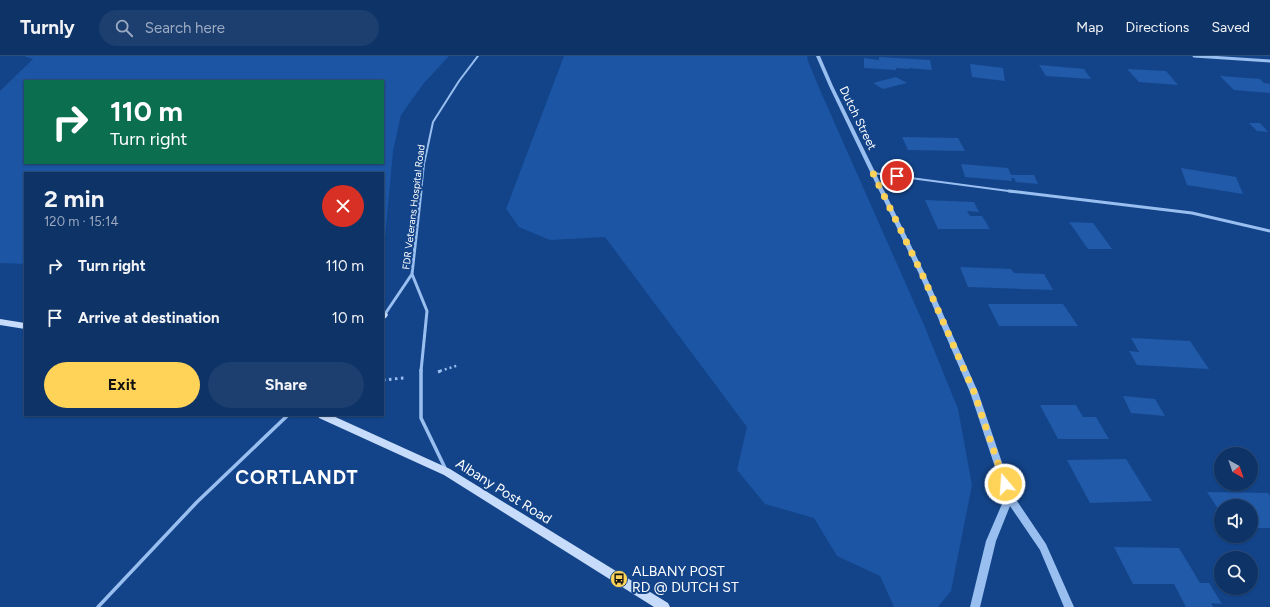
<!DOCTYPE html>
<meta charset="utf-8">
<style>
:root{--surface:#0e3367;--page:#1c3f70;--text:#f1f3f6;--muted:#9baac0;--line:#2e4e7b;--accent:#ffd258}
body{margin:0;font-family:Figtree,sans-serif;background:var(--page);color:var(--text);height:100vh;display:flex;flex-direction:column;font-size:15px;white-space:nowrap}
*{box-sizing:border-box;margin:0}
p{font-size:13px;color:var(--muted)}
.icon{flex:none;width:22px;height:22px;fill:none;stroke:currentColor;stroke-width:2;stroke-linecap:round;stroke-linejoin:round}
.map{position:relative;flex:1;overflow:hidden}
.panel{position:absolute;left:24px;top:116px;width:360px;height:244px;display:flex;flex-direction:column;background:var(--surface);border-radius:0px;box-shadow:0 1px 3px #0004,0 0 0 1px var(--line)}
.panel>*{flex:none}
.banner{position:absolute;left:24px;top:24px;width:360px;height:84px;border-radius:0px;box-shadow:0 1px 3px #0004,0 0 0 1px var(--line);background:#0b6e4f;color:#fff;overflow:hidden}
.needle{width:26px;rotate:140deg}
.fabs{position:absolute;left:1214px;top:391px;display:grid;gap:8px}
.fabs a{display:grid;place-items:center;width:44px;height:44px;border-radius:50%;background:var(--surface);box-shadow:0 1px 3px #0004,0 0 0 1px var(--line);font-size:20px}
.pin{position:absolute;display:grid;place-items:center;width:34px;height:34px;color:#fff;margin:-17px;border:2px solid #fff;border-radius:50%;box-shadow:0 1px 4px #0007}
.me{position:absolute;width:44px;margin:-22px;rotate:342deg;stroke-linejoin:round;filter:drop-shadow(0 0 3px #0008)}
.turn{display:flex;align-items:center;gap:14px;height:84px;padding:0 20px;font-size:18px}
.turn .icon{width:52px;height:52px;stroke-width:2.5}
.turn b{display:block;font-size:28px;line-height:34px}
.round{display:grid;place-items:center;flex:none;width:42px;height:42px;border-radius:21px;background:var(--page)}
.summary{display:flex;align-items:center;justify-content:space-between;height:68px;padding:0 20px}
h1{font-size:24px;font-weight:700;line-height:30px}
.action{display:flex;gap:8px;margin-top:auto;padding:8px 20px}
.action a{flex:1;height:46px;border-radius:24px;background:var(--accent);color:#111;font-size:16px;font-weight:700;line-height:46px;text-align:center}
.action a+a{background:var(--page);color:var(--text)}
ul{padding:0;list-style:none}
li{display:flex;align-items:center;gap:12px;height:52px;padding:0 20px}
li div{flex:1}
li b{display:block;font-size:15px}
li em{font-style:normal}
header{display:flex;align-items:center;gap:24px;box-sizing:border-box;height:56px;padding:0 20px;background:var(--surface);border-bottom:1px solid var(--line)}
header strong{font-size:19px}
nav{display:flex;gap:22px;margin-inline-start:auto;font-size:14px}
.search{width:280px;height:36px;background:var(--page);display:flex;align-items:center;gap:10px;box-sizing:border-box;padding:0 14px;border-radius:22px;color:var(--muted);font-size:15px}
.map>svg:first-child{display:block}
</style>
<header>
<strong>Turnly</strong>
<div class="search"><svg class="icon" aria-label="search" viewBox="0 0 24 24"><circle cx="10" cy="10" r="6"/><path d="M15 15l6 6"/></svg>Search here</div>
<nav><a>Map</a><a>Directions</a><a>Saved</a></nav>
</header>
<div class="map">
<svg width="1270" height="551" viewBox="0 0 1270 551">
<rect width="100%" height="100%" fill="#134489"/>
<path fill="#1b55a3" fill-rule="evenodd" d="M24,0H449L424,27L401,59L393,95L383,204V117H25V208L0,207V35L33,3ZM25,25H383V107H25Z
M564,0H807L808,5L820,34L924,269L958,353L972,429L951,535L938,551H894L880,520L837,500L814,462L765,448L737,414L747,371L605,181L550,184L519,171L506,153Z"/>
<path fill="#215aa8" d="M879,1L930,4L932,14L909,12V13L896,12V14L864,12V2L879,4Z
M970,8L1003,12L1005,25L972,21Z
M1039,9L1084,13L1091,23L1046,20Z
M1127,13L1166,15L1178,29L1139,26Z
M1220,20L1260,23L1264,27L1270,28V37L1234,34Z
M896,21L907,27L883,33L873,27Z
M1249,67H1260L1268,76L1257,75Z
M902,81L958,82L965,95L908,94Z
M961,108L1008,112L1011,119H1034L1038,128L1016,126L1014,122H1011L1012,125L965,121Z
M1181,112L1236,121L1243,138L1187,129Z
M925,144L974,146L979,156L967,155L970,160H982L990,173H938Z
M1069,166L1093,167L1112,193H1088Z
M960,211L1011,213L1014,217L1044,218L1053,234L968,231Z
M988,248H1063L1078,270H999Z
M1131,282L1190,285L1209,313L1137,309L1129,295L1139,296Z
M1123,340L1155,343L1165,360L1131,357Z
M1040,349H1076L1083,361H1096L1109,383H1058Z
M1126,403L1152,445L1090,447L1067,404Z
M1207,436L1268,437L1270,440V472H1251V450H1221V457Z
M1114,491L1179,492L1200,527H1209L1222,548L1211,547L1213,551H1186L1174,528H1133Z"/>
<g fill="none" stroke-linecap="round" stroke-linejoin="round">
<path stroke="#99bff0" stroke-width="2.5" stroke-dasharray="2 3" stroke-linecap="butt" d="M440,315L459,309"/>
<path stroke="#99bff0" stroke-width="3" stroke-dasharray="2.5 3.5" stroke-linecap="butt" d="M438,316L443,314
M383,324L404,322"/>
<path stroke="#99bff0" stroke-width="2" d="M873,117L1016,136
M421,136L424,108L433,66L459,25L478,0"/>
<path stroke="#99bff0" stroke-width="3" d="M1009,135L1192,157L1270,175
M412,218L427,255L421,315
M383,261L412,218L421,135"/>
<path stroke="#99bff0" stroke-width="3.5" d="M421,314V362L446,414
M98,551L197,446L288,359"/>
<path stroke="#99bff0" stroke-width="3" d="M1194,0L1270,5"/>
<path fill="#99bff0" fill-rule="evenodd" d="M816,0H820L833,30L926,220L978,336L1013,439L1046,488L1074,551H1064L1040,494L1010,450L996,485L980,551H970L986,485L1005,441L970,336L920,220L829,30Z"/>
<path fill="#c7dcfb" fill-rule="evenodd" d="M383,257H387L388,259L386,262L383,263Z
M0,263L25,267V273L0,269Z
M318,359H331L450,413L668,547L670,551H654L444,419L319,362Z"/>
</g>
<g fill="none" stroke-linecap="round" stroke-linejoin="round">
<path stroke="#ffd258" stroke-width="7" stroke-dasharray="0 12.6" d="M897,120L873,117L923,220L974,336L1005,428"/>
</g>
<defs>
<symbol id="bus-disc" viewBox="-11 -11 22 22"><circle r="9.5" fill="#ffd258" stroke="#134489"/><path d="M-5-6H5V4H4V6H2V4H-2V6H-4V4H-5ZM-3.5-4V0h7V-4ZM-3.5 1.2v1.5H-2V1.2ZM2 1.2v1.5H3.5V1.2Z" fill="#111"/></symbol>
</defs>
<g fill-rule="evenodd">
<use href="#bus-disc" x="609" y="513" width="20" height="20"/>
</g>
<g text-anchor="middle" stroke-width="4" stroke-linejoin="round" paint-order="stroke">
<g font-size="10" fill="#fff" stroke="#134489">
<text transform="translate(413 151) rotate(-83)" y="4">FDR Veterans Hospital Road</text>
</g>
<g font-size="12" fill="#fff" stroke="#134489">
<text transform="translate(858 62) rotate(64)" y="4">Dutch Street</text>
</g>
<g font-size="14" fill="#fff" stroke="#134489">
<text transform="translate(504 435) rotate(32)" y="5">Albany Post Road</text>
</g>
<g font-size="14" fill="#fff" stroke="#134489" text-anchor="start">
<text x="632" y="520">ALBANY POST<tspan x="632" dy="16">RD @ DUTCH ST</tspan></text>
</g>
<g font-size="19" font-weight="bold" letter-spacing="1" fill="#fff" stroke="#134489">
<text x="297" y="428">CORTLANDT</text>
</g>
</g>
</svg>
<div class="fabs">
<a><svg class="needle" viewBox="-14 -14 28 28"><path d="M0-13l5 13h-10z" fill="#e53935"/><path d="M0 13l5-13h-10z" fill="#9baac0"/></svg></a>
<a><svg class="icon" aria-label="sound" viewBox="0 0 24 24"><path d="M4 9h4l5-4v14l-5-4H4zM17 9q2 3 0 6"/></svg></a>
<a><svg class="icon" aria-label="search" viewBox="0 0 24 24"><circle cx="10" cy="10" r="6"/><path d="M15 15l6 6"/></svg></a>
</div>
<div class="pin" style="left:897px;top:120px;background:#d93025"><svg class="icon" aria-label="arrive" viewBox="0 0 24 24"><path d="M6 21V4h12l-3 4 3 4H6"/></svg></div>
<svg class="me" style="left:1005px;top:428px" viewBox="-20 -20 40 40"><circle r="17" fill="#ffd258" stroke="#fff" stroke-width="3"/><path d="M0-11L8 9 0 5-8 9z" fill="#fff"/></svg>
<div class="banner">
<div class="turn"><svg class="icon" aria-label="right" viewBox="0 0 24 24"><path d="M7 20v-9h11M14 6l5 5-5 5"/></svg><div><b>110 m</b>Turn right</div></div>
</div>
<section class="panel">
<div class="summary"><div><h1>2 min</h1><p>120 m · 15:14</p></div><a class="round" style="background:#d93025;color:#fff"><svg class="icon" aria-label="close" viewBox="0 0 24 24"><path d="M6 6l12 12M18 6L6 18"/></svg></a></div>
<ul>
<li><svg class="icon" aria-label="right" viewBox="0 0 24 24"><path d="M7 20v-9h11M14 6l5 5-5 5"/></svg><div><b>Turn right</b></div><em>110 m</em></li>
<li><svg class="icon" aria-label="arrive" viewBox="0 0 24 24"><path d="M6 21V4h12l-3 4 3 4H6"/></svg><div><b>Arrive at destination</b></div><em>10 m</em></li>
</ul>
<div class="action"><a>Exit</a><a>Share</a></div>
</section>
</div>
